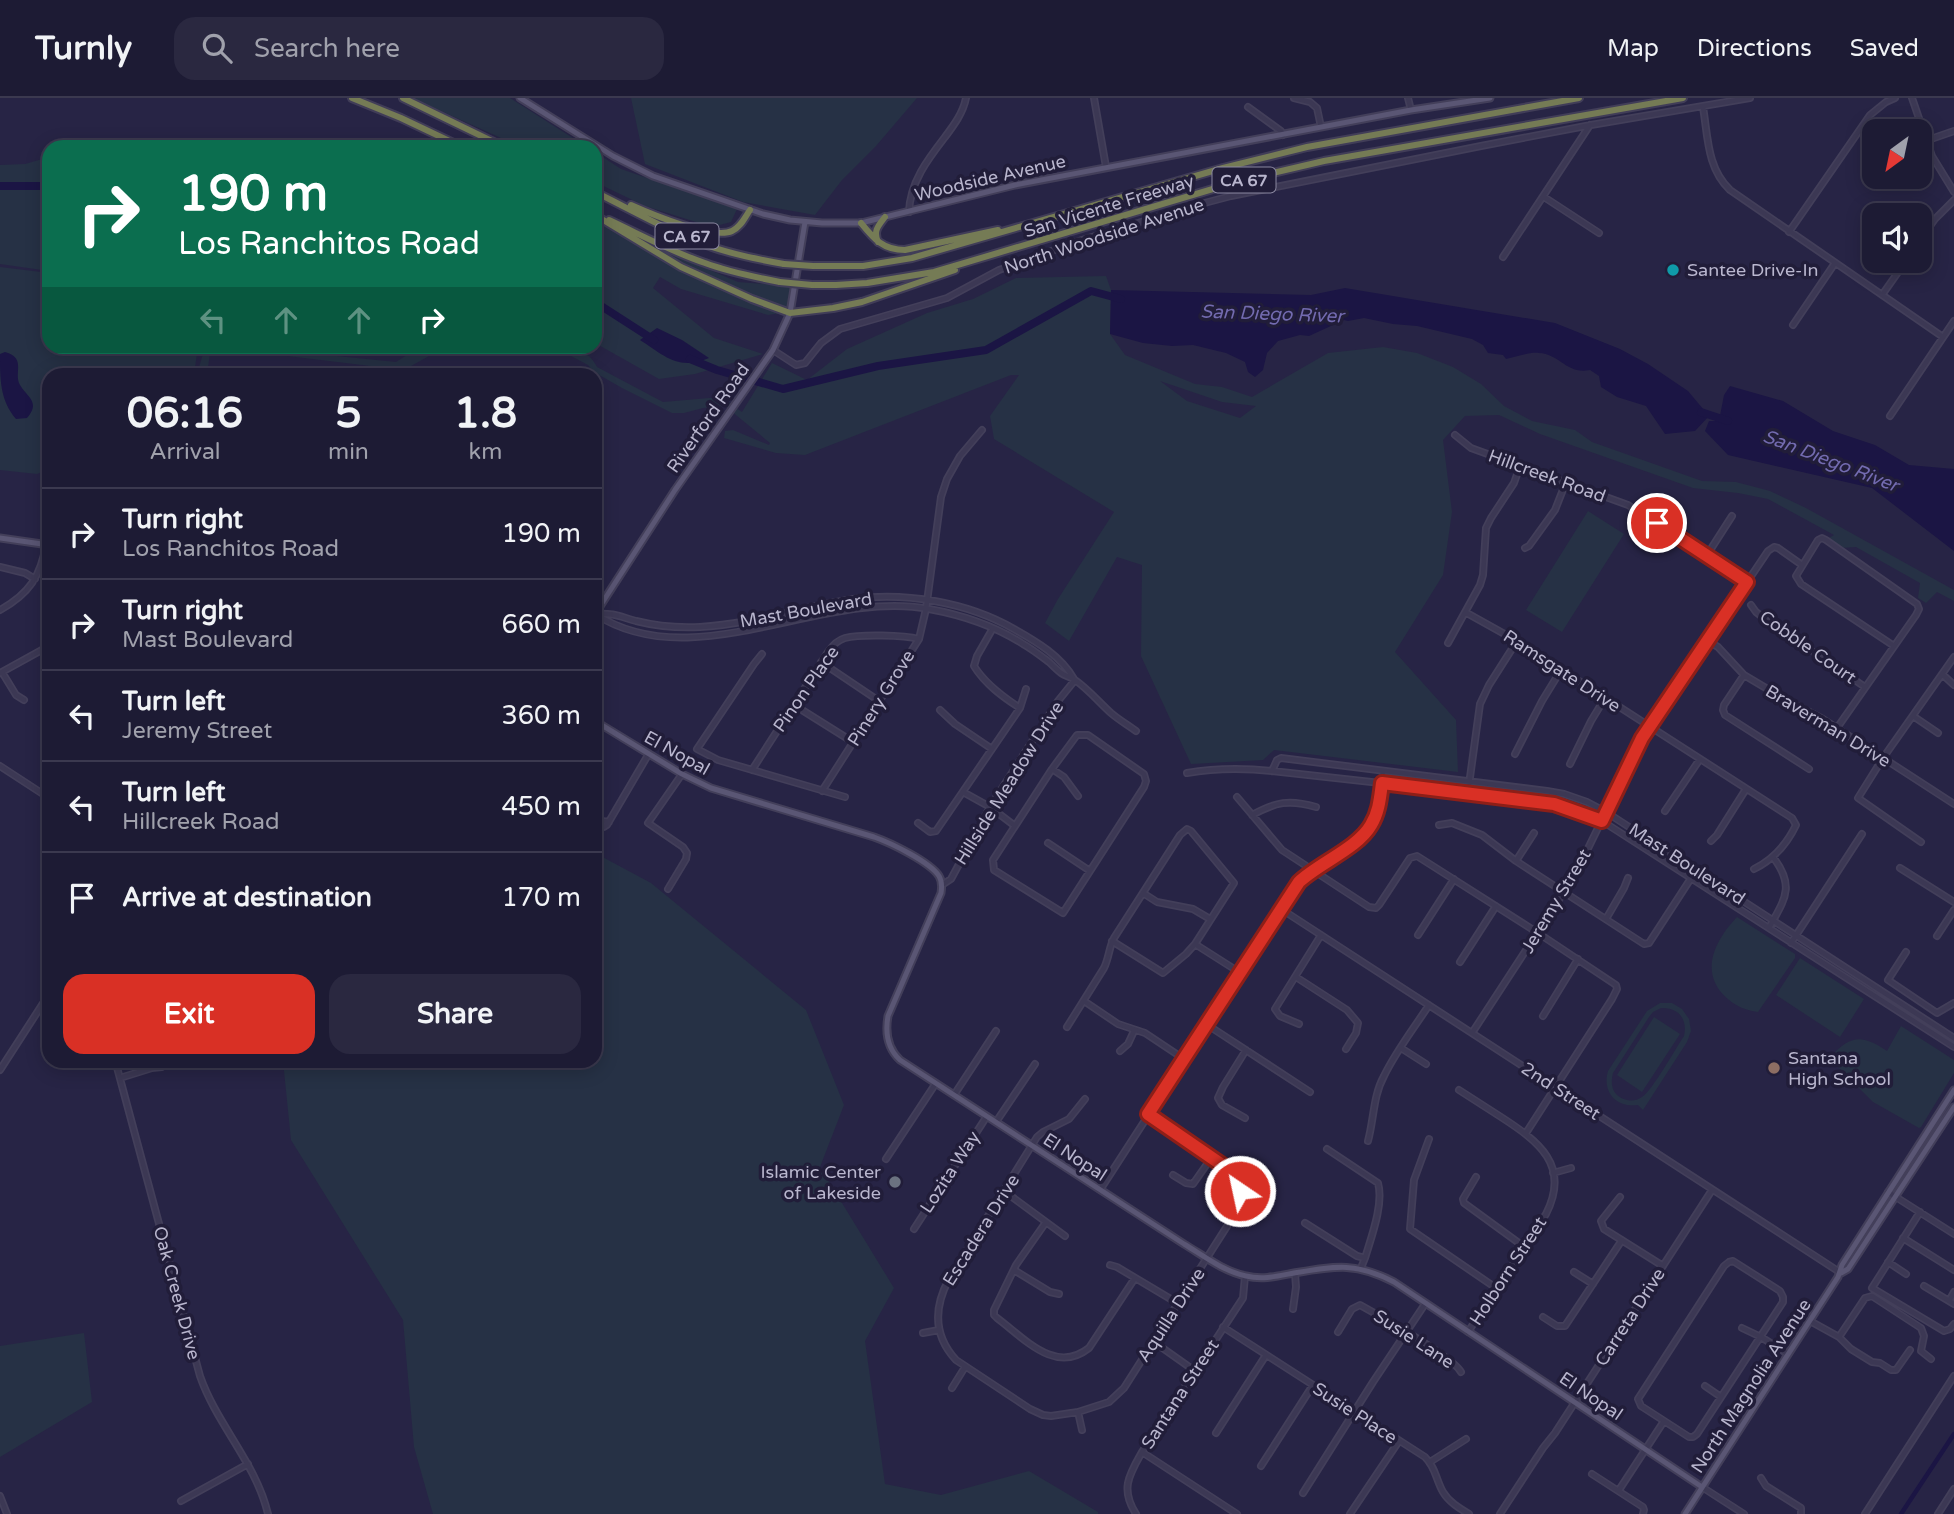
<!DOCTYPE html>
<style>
:root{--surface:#1d1b34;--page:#2a2840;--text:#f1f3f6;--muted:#a0a1ac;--line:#3b394f;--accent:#d93025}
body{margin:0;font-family:"Varela Round",sans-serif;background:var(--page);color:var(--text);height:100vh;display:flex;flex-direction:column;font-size:26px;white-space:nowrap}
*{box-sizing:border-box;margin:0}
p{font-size:23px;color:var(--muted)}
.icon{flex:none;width:38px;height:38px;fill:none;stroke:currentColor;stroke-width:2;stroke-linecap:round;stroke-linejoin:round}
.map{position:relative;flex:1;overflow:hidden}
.drawer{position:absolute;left:42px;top:270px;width:560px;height:700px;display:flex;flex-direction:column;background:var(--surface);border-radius:21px;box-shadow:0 4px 18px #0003,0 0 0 2px var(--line)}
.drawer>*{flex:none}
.top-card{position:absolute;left:42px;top:42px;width:560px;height:214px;border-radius:21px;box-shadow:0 4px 18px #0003,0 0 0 2px var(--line);background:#0b6e4f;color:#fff;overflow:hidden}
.needle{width:46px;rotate:213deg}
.controls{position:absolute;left:1862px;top:21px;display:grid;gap:14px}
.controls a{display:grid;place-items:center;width:70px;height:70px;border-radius:14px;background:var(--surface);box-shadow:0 4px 18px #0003,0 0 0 2px var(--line);font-size:35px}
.pin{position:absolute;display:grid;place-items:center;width:60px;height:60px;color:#fff;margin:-30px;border:4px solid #fff;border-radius:50%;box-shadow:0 2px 7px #0007}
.me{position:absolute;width:77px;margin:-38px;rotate:326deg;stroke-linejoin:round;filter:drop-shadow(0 0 5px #0008)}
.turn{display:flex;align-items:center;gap:24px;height:147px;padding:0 21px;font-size:32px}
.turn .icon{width:91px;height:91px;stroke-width:2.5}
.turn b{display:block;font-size:49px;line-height:60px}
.lanes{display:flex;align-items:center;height:66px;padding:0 21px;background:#0003;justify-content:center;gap:35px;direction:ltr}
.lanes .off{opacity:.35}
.eta{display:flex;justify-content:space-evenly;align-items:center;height:119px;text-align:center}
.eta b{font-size:42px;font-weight:700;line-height:49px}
.primary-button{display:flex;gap:14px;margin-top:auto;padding:14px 21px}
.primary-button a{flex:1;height:80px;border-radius:21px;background:var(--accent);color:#fff;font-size:28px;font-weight:700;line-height:80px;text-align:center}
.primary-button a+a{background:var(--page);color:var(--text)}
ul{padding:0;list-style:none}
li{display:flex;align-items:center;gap:21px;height:91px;padding:0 21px;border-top:2px solid var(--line)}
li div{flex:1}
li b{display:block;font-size:26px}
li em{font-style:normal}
header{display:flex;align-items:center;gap:42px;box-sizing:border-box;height:98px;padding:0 35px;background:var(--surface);border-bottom:2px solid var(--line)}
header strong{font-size:33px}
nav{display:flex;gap:38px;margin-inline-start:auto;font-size:24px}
.search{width:490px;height:63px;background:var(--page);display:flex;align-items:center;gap:18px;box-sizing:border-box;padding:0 24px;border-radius:21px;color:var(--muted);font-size:26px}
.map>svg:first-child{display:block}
</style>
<header>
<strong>Turnly</strong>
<div class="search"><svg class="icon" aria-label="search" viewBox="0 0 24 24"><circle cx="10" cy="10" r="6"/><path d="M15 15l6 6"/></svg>Search here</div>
<nav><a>Map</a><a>Directions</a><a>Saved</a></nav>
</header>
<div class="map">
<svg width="1954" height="1416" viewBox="0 0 1954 1416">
<rect width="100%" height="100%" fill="#272445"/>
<path fill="#263145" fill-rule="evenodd" d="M412,0H510L587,49H521Z
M631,0H917L876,48L842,82L815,117L743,104L645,66Z
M595,54L621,71L737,111L731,124L712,129L645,108L595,84Z
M49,59V173L0,166V67L25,66Z
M595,123L738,184L791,188L787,214L768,217L681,191L660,179L653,190L714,240L763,256L695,276L659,281L595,245Z
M0,169L49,175V248L198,249L194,276H49V371L37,376L0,372Z
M1106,178L1111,192L1110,236L1125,257L1195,286L1222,289L1252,299L1328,255L1383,249L1417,255L1453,269L1481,286L1504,308L1532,323L1575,332L1592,344L1702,383L1736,384L1770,393L1806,410L1954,492V503L1937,494L1926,505L1918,500L1920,485L1856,449L1841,450L1829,440L1834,437L1768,401L1738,395L1693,390L1540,336L1499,317L1465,318L1443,342L1452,414L1443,477L1395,554L1456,622L1458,674L1274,652L1263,662L1191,666L1141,558L1142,467L1117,459L1069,543L1045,525L1058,501L1114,414L994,341L990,318L1019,277H1011L805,357L776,355L724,340L725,333L733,332L769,347L770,345L725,308L703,310L684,315H672L622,290L594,274L588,267L554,249C573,249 588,251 597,269L663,304L721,299L742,314L772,265L807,282L847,251L927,215L973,201L1016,180ZM1160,283L1222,304L1256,308L1240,320L1187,303Z
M205,249H249L396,264L419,249H445L404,272L211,249L207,276H197Z
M1588,413L1624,436L1562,534L1526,512Z
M595,755L651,785L806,912L844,1007L820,1069L894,1190L865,1243L885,1386L941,1397L1029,1373L1098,1414V1416H433L414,1349L403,1222L291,1042L283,963L595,962Z
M1737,819L1795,856V860L1758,914C1742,912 1730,905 1720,893C1701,868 1718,839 1737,819Z
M1800,860L1864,901L1840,939L1776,897Z
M1660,905H1672L1682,911L1689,921L1691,933L1687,944L1643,1012L1638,1007C1616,1010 1602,994 1608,973L1647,913ZM1661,910C1678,909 1688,921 1684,938C1676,950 1652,993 1642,999C1634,1005 1623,1003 1616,996C1611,990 1611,982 1613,975L1649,919L1653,914Z
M1654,919L1680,936L1642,994L1617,977Z
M1901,928L1954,962V975L1921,1029L1919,1030L1873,1004L1829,960C1851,937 1861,936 1887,953Z
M84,1235L92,1304L0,1359V1248Z"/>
<path fill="#1b1544" d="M1345,190L1555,225L1620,251L1648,266L1688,293L1709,318L1695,333L1665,336L1646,308L1617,299L1601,289L1599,278L1590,272C1567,277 1560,256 1539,255C1528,254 1517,259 1506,261L1503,257L1488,255L1483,247L1472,241L1417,228L1393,226L1364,220L1348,223L1344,222L1309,238L1300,237L1278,243L1267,255L1263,272L1255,279L1248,274L1245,264L1226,255L1193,247L1172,248L1143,245L1110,236L1111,192L1311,197Z
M657,230L682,242L709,260C678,273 665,258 640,242Z
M5,254C27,260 13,275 20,287C27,299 41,304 27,320L16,321C0,302 0,282 0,256Z
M1730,288L1783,303L1833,333L1875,347L1909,367L1954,371V453L1872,390L1728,357L1705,333L1709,323H1719L1724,297Z"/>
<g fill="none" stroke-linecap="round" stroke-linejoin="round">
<path stroke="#1b1544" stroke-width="4.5" d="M1901,1416L1954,1336"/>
<path stroke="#1b1544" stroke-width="8" d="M0,88H49
M595,204L654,242
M690,261L717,272L783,291L878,268L986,252L1091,193L1121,201
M1701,314L1728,323"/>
<defs>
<path id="minor" d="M1094,0L1106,69
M1294,0L1310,4L1317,10L1321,29
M1408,0L1411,12
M1912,0L1932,58L1954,94
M1248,9L1281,33L1283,37
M1703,9C1708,39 1707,70 1730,92L1943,239
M1928,42L1954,33
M1544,99L1599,135
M909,114C910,84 928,61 945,39C954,27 963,15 966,0
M1789,134L1870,17L1886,4L1895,0
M1920,142L1935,121L1954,102
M1503,159L1590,27
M1882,197L1906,163
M1793,227L1835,165
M773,252L796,267L805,265L821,245L840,231L947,200L999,172L1082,142L1197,107L1231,98L1481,48L1591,27L1750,0
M1890,318L1954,223
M1455,337L1471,350L1628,407L1747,484
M1525,450L1529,448L1555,412L1566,384
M1707,457L1732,418
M0,469L25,475L35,481
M1751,507L1756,514L1765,521L1865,589
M0,512C29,496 41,478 46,446
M1465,514L1517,543L1792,720L1796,727C1787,746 1774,761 1754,771
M595,516C694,580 821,491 929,511C962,517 995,528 1023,546C1032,551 1041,558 1049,564C1053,568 1057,572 1061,575C1065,578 1071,579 1075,582C1088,591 1099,604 1111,615C1119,622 1128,627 1136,633
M595,516C615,515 618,518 636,523C656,528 680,530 700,529C752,526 802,509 853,501C906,494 967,504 1014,531C1037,544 1061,558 1074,581
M993,530L977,558L974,568C985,586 1003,599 1020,610
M1708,543L1718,549L1744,577L1781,599L1823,621L1954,706
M1448,545L1480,487L1483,477L1486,430L1491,420L1514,385L1520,368
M762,556L754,566L697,651L718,662L845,699
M821,564L879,603
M2,574L16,597L24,602
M0,575L49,548
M1942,576L1954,587
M1744,577L1724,607L1723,612L1725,617L1809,671
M794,607L853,644
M940,612L955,626L992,651
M1913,618L1938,635
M1837,630L1916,517L1919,511L1917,506L1826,442L1822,440L1818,442L1796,478L1801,486L1894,548
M1077,637H1088L1144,676L1146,683L1144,689L1063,815L994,772L993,762L1052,671Z
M1515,656L1542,603L1561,572
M1570,666L1591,623L1605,600
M0,668L49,700
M1052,671L1064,679L1078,698
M752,672L828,554C832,548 838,542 845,540C860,536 904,537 919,541
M1272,673L1277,662L1281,660L1547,693L1564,696L1587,704L1606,714L1954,940
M1187,675C1216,670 1243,670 1272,673L1525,701L1554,706L1602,723L1954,949
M822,693L919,541L926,511L941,399L947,381L960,358L982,332
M963,694L990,709L1015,728
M1468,694L1480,606L1489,587L1517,543
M1237,699L1282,752L1369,809L1376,810L1379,807L1410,760L1417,758L1538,835L1616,887L1617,891L1612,901L1526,1035
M1665,713L1700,661
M1252,717C1276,704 1289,701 1316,709
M595,722L609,724
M918,725L930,734L936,733L1020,610L1026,591
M1439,727L1452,725L1482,737L1516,763L1644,846L1649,845L1697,771
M595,729H604L607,727L648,657
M1711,743L1717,737L1746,691
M1921,744L1858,700L1883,660L1954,559
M1048,745L1090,773
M1516,763L1534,735
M1900,770L1954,804
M942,787L951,781L990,709L1058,603L1075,582
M668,791L686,761L687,755L683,749L648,725L682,676
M1143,795L1157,804L1193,811L1210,821
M1281,811L1841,1175
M1606,821L1624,790L1628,780
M1769,830C1784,802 1796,789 1773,759
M1418,837L1454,781
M1937,838L1954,812
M1791,845L1862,736
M1195,846L1239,874
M1906,854L1888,882L1937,915L1954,905
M1460,864L1496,808
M1296,879L1347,912L1358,925L1356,935L1346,951
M1084,903L1118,926L1145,935L1184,961
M1543,918L1578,861
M1206,926L1310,994
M1299,926L1280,918L1275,911L1321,837
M1067,929L1104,870C1109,860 1109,849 1114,840L1180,737L1187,731L1191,733L1234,785L1195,846L1186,856L1163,875L1112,843
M1472,935L1575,777L1642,640L1768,453L1774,449L1778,450L1802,467
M1401,950L1426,966
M1120,953L1128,946L1134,933
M115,962L200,1278C217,1327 256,1365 268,1416
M0,972L49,896
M120,980L152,970L162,969L168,962
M1459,992C1473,1001 1487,1010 1501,1019C1538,1043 1571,1067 1546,1116L1468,1234
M954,997L996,933
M1085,1001L1069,1021L1043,1034L1037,1039L949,1181C934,1209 933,1237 956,1262L1030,1311L1043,1317L1051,1318L1078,1314L1109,1304L1124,1290L1238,1111C1242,1097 1240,1085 1231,1074L1148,1016
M1245,1020L1222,1007L1218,1000L1223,989L1246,952
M996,1024L1035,966
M1429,1041L1414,1082L1410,1131L1496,1190
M1368,1043C1374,1021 1373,998 1384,978C1396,953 1414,930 1429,907
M1327,1051L1378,1085C1384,1106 1371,1140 1365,1160
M886,1061L936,985
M1553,1075L1571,1070
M1173,1077L1186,1085L1193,1086L1212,1059
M1476,1079L1463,1101L1464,1105L1523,1148
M1100,1092L1299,784C1324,761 1368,747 1378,711C1381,699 1382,685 1383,673
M1004,1093L1065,1138
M1888,1094L1954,1136
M1620,1099L1601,1123L1604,1131L1663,1168
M1920,1114L1872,1190L1944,1233L1950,1231L1954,1226
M1046,1124L1016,1167L994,1212V1217L997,1220C1024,1240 1055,1277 1089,1250L1135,1180
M1305,1125L1357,1158L1365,1160L1361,1170
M914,1131L987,1018
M1903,1140L1954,1172
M1733,1163L1780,1193L1783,1199V1204L1697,1336L1693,1339H1689L1641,1308L1638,1301L1724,1168L1729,1164Z
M1888,1164L1906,1176
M1110,1167L1117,1169L1179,1206
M1014,1172L1050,1194L1059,1196
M1574,1174L1593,1186
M1924,1188L1949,1203
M1954,1194L1949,1203L1954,1206
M1293,1211L1296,1189L1295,1175
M1543,1219L1557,1228H1565L1622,1142
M1810,1223L1839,1239L1851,1251L1872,1264L1880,1265L1891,1272H1896L1910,1252
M1223,1229L1425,1359C1436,1370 1436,1382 1443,1394C1449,1404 1459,1410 1469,1416
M1742,1230L1761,1239L1788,1256
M1338,1234L1352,1211L1360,1207C1378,1217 1453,1259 1461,1274
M923,1235L939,1232
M1839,1239L1865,1200L1872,1198L1921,1230L1924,1238L1921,1253L1931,1261
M1154,1244L1195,1273
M1705,1288L1721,1299
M952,1290L965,1269
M1078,1314L1082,1332
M1216,1335L1266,1257
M1142,1354L1237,1416
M1430,1364L1466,1341
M1261,1368L1313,1287
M1592,1376L1643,1409L1644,1412L1643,1416
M1761,1380L1766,1388L1801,1410V1416
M1702,1389L1744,1416
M1619,1392L1664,1323
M1303,1395L1373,1284L1425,1206
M0,1398L7,1416
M181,1403L248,1366
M1136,1416C1120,1391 1129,1377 1142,1354L1243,1200L1245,1178
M1350,1416L1399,1343
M1500,1416L1543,1350L1555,1335L1712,1092
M1865,1416L1954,1278
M1938,1416L1954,1391"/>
<path id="major" d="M520,0L613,58L653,78L763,116L790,122L822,125H861L1015,87L1411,12L1490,0
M0,440L49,447
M595,516L675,392L773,252L790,215L805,124
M595,623L682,676L711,690L874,739C891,745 930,764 939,778C942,783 942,789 941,795L888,918C885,935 887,950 900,962L1184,1146C1204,1158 1223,1173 1246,1178C1263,1182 1278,1178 1294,1175C1336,1168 1356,1164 1394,1184L1702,1389
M1841,1175L1848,1171L1954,1009
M1685,1416L1838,1179L1842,1167L1954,992"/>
<path id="highway" d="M352,0L401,20L462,49
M403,0L504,49
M595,94C634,113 673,136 715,150C737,157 761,162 784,166
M631,107C651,116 713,142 732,133C741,129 745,119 750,112
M595,117L681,169L752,201L790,215L833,210L862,204L955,172
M609,122C641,137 672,154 705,165C729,174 754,179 780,184
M861,125C874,141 883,152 905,152L998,132
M878,144C873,133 878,128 885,119
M813,168H863L912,160L1223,70L1307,49L1579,0
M812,187H836L867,185L934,174L1243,82L1324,63L1683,0"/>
</defs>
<use href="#minor" stroke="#433f5a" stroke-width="8"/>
<use href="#major" stroke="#433f5a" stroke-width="9"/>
<use href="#highway" stroke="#413d58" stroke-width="10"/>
<use href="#minor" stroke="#3c3854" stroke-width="4.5"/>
<use href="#major" stroke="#5a5674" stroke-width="5"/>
<use href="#highway" stroke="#757b55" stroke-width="6"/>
<defs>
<path id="highway-bridge" d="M784,166L813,168
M780,184L812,187"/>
</defs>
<use href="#highway-bridge" stroke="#413d58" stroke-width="10" stroke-linecap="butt"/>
<use href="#highway-bridge" stroke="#757b55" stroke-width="6"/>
</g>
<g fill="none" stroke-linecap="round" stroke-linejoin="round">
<defs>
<path id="route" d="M1240,1093L1236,1081L1228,1071L1148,1016L1299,784C1319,765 1358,750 1371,727C1379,714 1380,700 1382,685L1554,706L1602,723L1642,640L1747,484L1657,425"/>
</defs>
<use href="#route" stroke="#8d1f18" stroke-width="18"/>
<use href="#route" stroke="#d93025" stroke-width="12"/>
</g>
<circle fill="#0f9aa8" stroke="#211d39" stroke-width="2.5" cx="1673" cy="172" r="7"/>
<circle fill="#8d6e63" stroke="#211d39" stroke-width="2.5" cx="1774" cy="970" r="7"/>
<circle fill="#6b7280" stroke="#211d39" stroke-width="2.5" cx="895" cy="1084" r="7"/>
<g text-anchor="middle" stroke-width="7" stroke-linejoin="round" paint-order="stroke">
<g fill="#211d39" stroke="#8b88a1" stroke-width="2">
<rect x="1212.5" y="69.5" width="63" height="25" rx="5"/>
<rect x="655.5" y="125.5" width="63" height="25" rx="5"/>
</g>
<g font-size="16" font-weight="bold" fill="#b9b6ce">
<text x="1244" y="88">CA 67</text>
<text x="687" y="144">CA 67</text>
</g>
<g font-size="18" fill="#b9b6ce" stroke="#211d39">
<text transform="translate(990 80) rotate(-13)" y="6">Woodside Avenue</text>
<text transform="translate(1109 108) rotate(-17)" y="6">San Vicente Freeway</text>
<text transform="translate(1104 138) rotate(-18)" y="6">North Woodside Avenue</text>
<text transform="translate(708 320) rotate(-55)" y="6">Riverford Road</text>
<text transform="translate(1547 378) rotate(20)" y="6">Hillcreek Road</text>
<text transform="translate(806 512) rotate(-10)" y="6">Mast Boulevard</text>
<text transform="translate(1808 549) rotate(35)" y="6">Cobble Court</text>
<text transform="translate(1562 573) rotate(33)" y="6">Ramsgate Drive</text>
<text transform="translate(806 591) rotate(-55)" y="6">Pinon Place</text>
<text transform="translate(881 600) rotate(-58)" y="6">Pinery Grove</text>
<text transform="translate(1828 628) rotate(31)" y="6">Braverman Drive</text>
<text transform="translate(677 655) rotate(29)" y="6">El Nopal</text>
<text transform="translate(1009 685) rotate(-58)" y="6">Hillside Meadow Drive</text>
<text transform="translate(1687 766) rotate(33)" y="6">Mast Boulevard</text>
<text transform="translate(1556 803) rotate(-59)" y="6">Jeremy Street</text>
<text transform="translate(1561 993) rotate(33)" y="6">2nd Street</text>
<text transform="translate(1075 1059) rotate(33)" y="6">El Nopal</text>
<text transform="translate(950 1074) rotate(-57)" y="6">Lozita Way</text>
<text transform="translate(981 1132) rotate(-58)" y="6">Escadera Drive</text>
<text transform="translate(1508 1173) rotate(-57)" y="6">Holborn Street</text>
<text transform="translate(177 1195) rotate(75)" y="6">Oak Creek Drive</text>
<text transform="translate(1171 1217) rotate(-57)" y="6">Aquilla Drive</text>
<text transform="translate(1630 1219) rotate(-57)" y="6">Carreta Drive</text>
<text transform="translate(1414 1241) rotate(33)" y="6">Susie Lane</text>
<text transform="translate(1751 1288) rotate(-57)" y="6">North Magnolia Avenue</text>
<text transform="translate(1180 1296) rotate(-57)" y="6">Santana Street</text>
<text transform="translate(1591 1298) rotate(34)" y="6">El Nopal</text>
<text transform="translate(1355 1315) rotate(33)" y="6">Susie Place</text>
</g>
<g font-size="18" fill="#b9b6ce" stroke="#211d39" text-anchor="start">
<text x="1687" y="178">Santee Drive-In</text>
<text x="1788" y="966">Santana<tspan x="1788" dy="21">High School</tspan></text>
<text x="881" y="1080" text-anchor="end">Islamic Center<tspan x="881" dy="21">of Lakeside</tspan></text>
</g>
<g font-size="19" font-style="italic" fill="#736bb0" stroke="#211d39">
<text transform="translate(1272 215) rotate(2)" y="7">San Diego River</text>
<text transform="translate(1831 362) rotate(21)" y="7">San Diego River</text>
</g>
</g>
</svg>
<div class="controls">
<a><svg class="needle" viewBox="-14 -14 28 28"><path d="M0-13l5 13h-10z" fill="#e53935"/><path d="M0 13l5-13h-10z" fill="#a0a1ac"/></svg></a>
<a><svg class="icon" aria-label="sound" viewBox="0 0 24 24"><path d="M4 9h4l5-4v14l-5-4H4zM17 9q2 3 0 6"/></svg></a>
</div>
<div class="pin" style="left:1657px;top:425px;background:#d93025"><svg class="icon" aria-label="arrive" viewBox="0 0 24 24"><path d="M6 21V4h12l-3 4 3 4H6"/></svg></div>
<svg class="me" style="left:1240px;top:1093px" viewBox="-20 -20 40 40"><circle r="17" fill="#d93025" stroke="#fff" stroke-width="3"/><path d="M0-11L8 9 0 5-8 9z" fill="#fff"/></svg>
<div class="top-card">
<div class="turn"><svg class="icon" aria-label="right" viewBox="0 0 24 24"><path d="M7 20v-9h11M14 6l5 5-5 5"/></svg><div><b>190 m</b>Los Ranchitos Road</div></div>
<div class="lanes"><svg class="icon off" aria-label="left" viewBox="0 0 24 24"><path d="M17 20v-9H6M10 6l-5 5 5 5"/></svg><svg class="icon off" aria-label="ahead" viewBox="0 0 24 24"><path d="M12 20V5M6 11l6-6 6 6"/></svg><svg class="icon off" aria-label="ahead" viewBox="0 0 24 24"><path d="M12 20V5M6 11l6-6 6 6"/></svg><svg class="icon" aria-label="right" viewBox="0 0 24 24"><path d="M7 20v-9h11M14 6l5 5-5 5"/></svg></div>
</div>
<section class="drawer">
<div class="eta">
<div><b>06:16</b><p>Arrival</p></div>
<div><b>5</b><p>min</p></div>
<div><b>1.8</b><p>km</p></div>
</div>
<ul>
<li><svg class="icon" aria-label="right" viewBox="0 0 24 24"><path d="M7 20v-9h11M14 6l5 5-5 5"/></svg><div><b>Turn right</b><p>Los Ranchitos Road</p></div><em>190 m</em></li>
<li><svg class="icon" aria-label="right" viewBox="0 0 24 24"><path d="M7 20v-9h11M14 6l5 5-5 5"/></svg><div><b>Turn right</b><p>Mast Boulevard</p></div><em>660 m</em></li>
<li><svg class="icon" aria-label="left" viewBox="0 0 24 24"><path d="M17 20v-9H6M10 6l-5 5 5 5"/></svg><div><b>Turn left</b><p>Jeremy Street</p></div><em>360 m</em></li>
<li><svg class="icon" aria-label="left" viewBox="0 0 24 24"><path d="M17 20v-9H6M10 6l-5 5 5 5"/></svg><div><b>Turn left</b><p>Hillcreek Road</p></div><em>450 m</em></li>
<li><svg class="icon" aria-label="arrive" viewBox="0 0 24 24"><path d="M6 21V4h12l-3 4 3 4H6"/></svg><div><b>Arrive at destination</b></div><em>170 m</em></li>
</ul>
<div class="primary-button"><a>Exit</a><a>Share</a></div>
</section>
</div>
